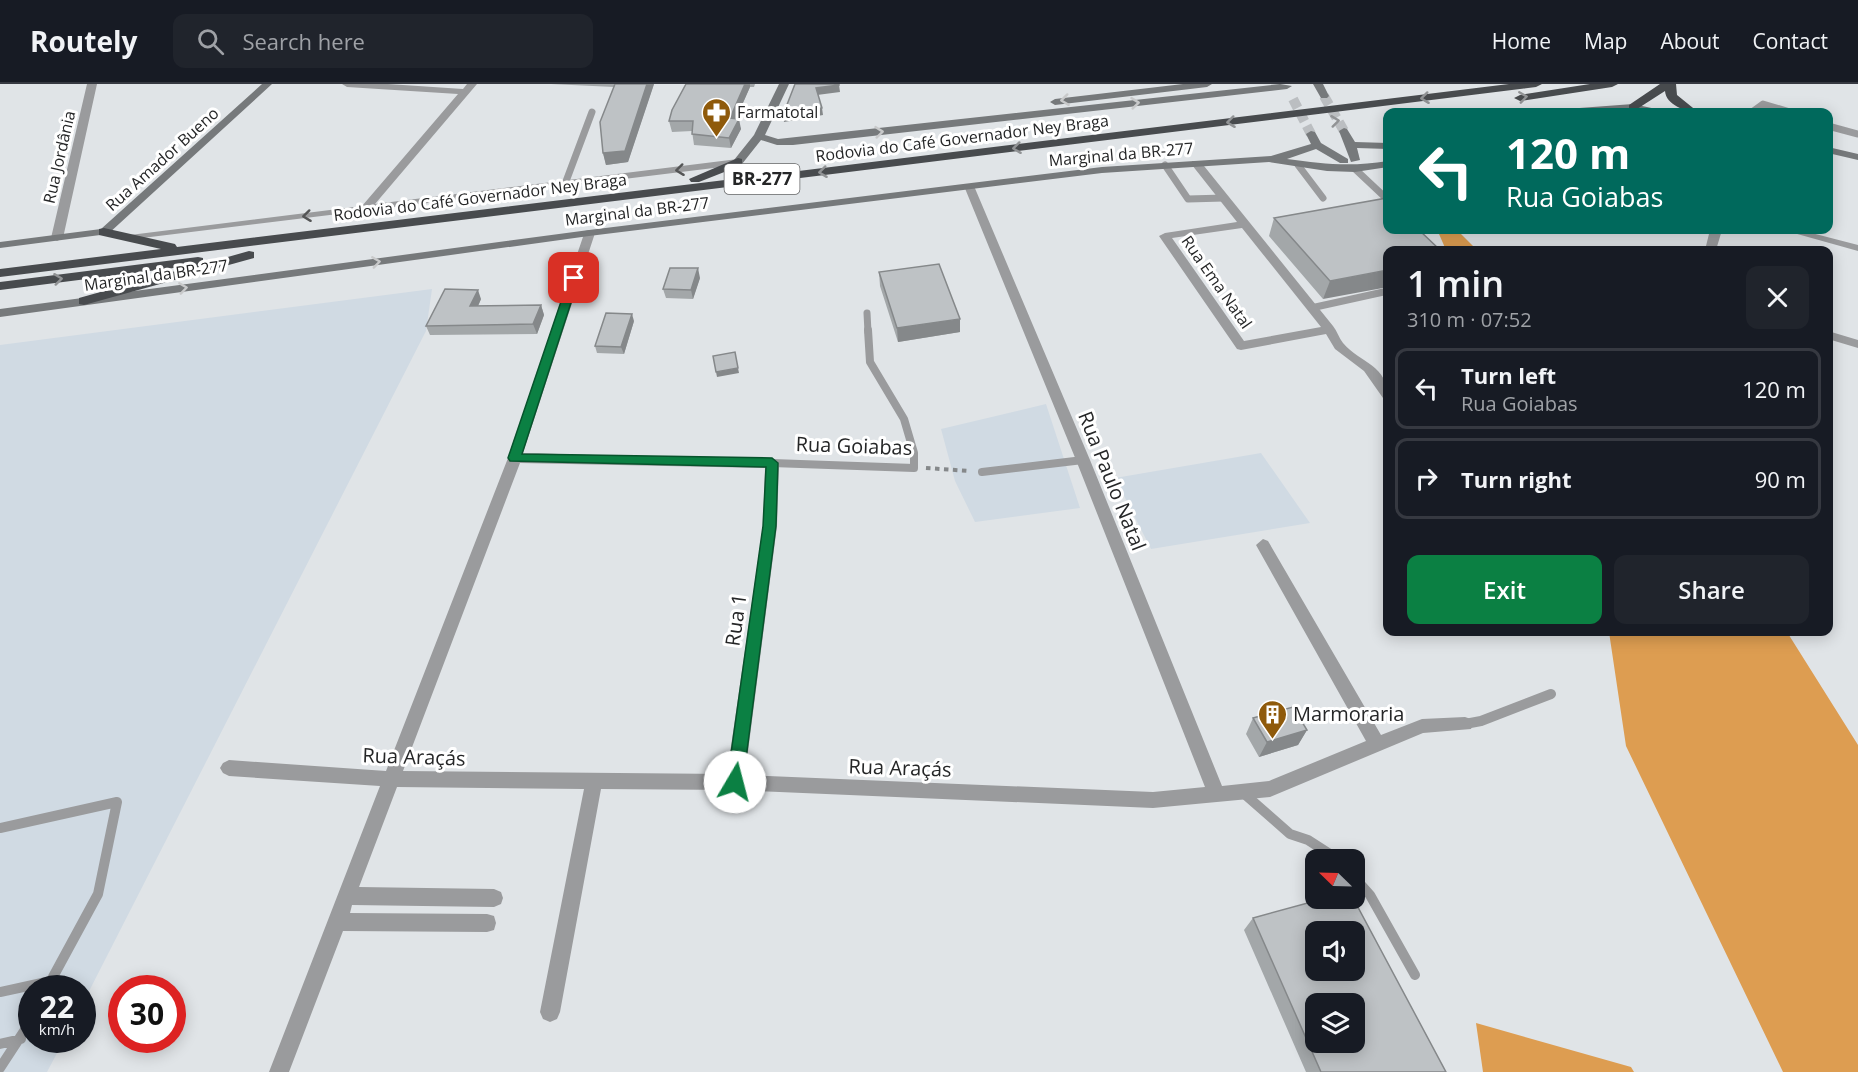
<!DOCTYPE html>
<meta charset="utf-8">
<style>
:root{--surface:#171b24;--page:#20242c;--text:#f1f3f6;--muted:#9ea1a6;--line:#363941;--accent:#0b8043}
body{margin:0;font-family:"Open Sans",sans-serif;background:var(--page);color:var(--text);height:100vh;display:flex;flex-direction:column;font-size:22px;white-space:nowrap}
*{box-sizing:border-box;margin:0}
p{font-size:20px;color:var(--muted)}
.icon{flex:none;width:33px;height:33px;fill:none;stroke:currentColor;stroke-width:2;stroke-linecap:round;stroke-linejoin:round}
.map{position:relative;flex:1;overflow:hidden}
.drawer{position:absolute;left:1383px;top:162px;width:450px;height:390px;display:flex;flex-direction:column;background:var(--surface);border-radius:12px;box-shadow:0 3px 15px #0003}
.drawer>*{flex:none}
.guide{position:absolute;left:1383px;top:24px;width:450px;height:126px;border-radius:12px;box-shadow:0 3px 15px #0003;background:#00695c;color:#fff;overflow:hidden}
.needle{width:39px;rotate:293deg}
.controls{position:absolute;left:1305px;top:765px;display:grid;gap:12px}
.controls a{display:grid;place-items:center;width:60px;height:60px;border-radius:12px;background:var(--surface);box-shadow:0 3px 15px #0003;font-size:30px}
.speed{position:absolute;left:18px;top:891px;display:flex;gap:12px;font-size:30px;font-weight:700;text-align:center}
.speed>*{display:grid;place-content:center;width:78px;height:78px;border-radius:50%;background:var(--surface);box-shadow:0 3px 15px #0003;line-height:1}
.speed small{font-size:15px;font-weight:400}
.speed .limit{border:9px solid #d22;background:#fff;color:#111}
.pin{position:absolute;display:grid;place-items:center;width:51px;height:51px;color:#fff;margin:-26px;border-radius:12px;box-shadow:0 3px 9px #0006}
.me{position:absolute;width:66px;margin:-33px;rotate:8deg;stroke-linejoin:round;filter:drop-shadow(0 0 4px #0008)}
.turn{display:flex;align-items:center;gap:21px;height:126px;padding:0 24px;font-size:27px}
.turn .icon{width:78px;height:78px;stroke-width:2.5}
.turn b{display:block;font-size:42px;line-height:51px}
.round{display:grid;place-items:center;flex:none;width:63px;height:63px;border-radius:12px;background:var(--page)}
.overview{display:flex;align-items:center;justify-content:space-between;height:102px;padding:0 24px}
h1{font-size:36px;font-weight:600;line-height:45px}
.action{display:flex;gap:12px;margin-top:auto;padding:12px 24px}
.action a{flex:1;height:69px;border-radius:12px;background:var(--accent);color:#fff;font-size:24px;font-weight:600;line-height:69px;text-align:center}
.action a+a{background:var(--page);color:var(--text)}
ul{padding:0;list-style:none}
li{display:flex;align-items:center;gap:18px;height:81px;margin:0 12px 9px;padding:0 12px;border:3px solid var(--line);border-radius:12px}
li div{flex:1}
li b{display:block;font-size:22px}
li em{font-style:normal}
header{display:flex;align-items:center;gap:36px;box-sizing:border-box;height:84px;padding:0 30px;background:var(--surface);border-bottom:2px solid var(--line)}
header strong{font-size:28px}
nav{display:flex;gap:33px;margin-inline-start:auto;font-size:21px}
.search{width:420px;height:54px;background:var(--page);display:flex;align-items:center;gap:15px;box-sizing:border-box;padding:0 21px;border-radius:12px;color:var(--muted);font-size:22px}
.map>svg:first-child{display:block}
</style>
<header>
<strong>Routely</strong>
<div class="search"><svg class="icon" aria-label="search" viewBox="0 0 24 24"><circle cx="10" cy="10" r="6"/><path d="M15 15l6 6"/></svg>Search here</div>
<nav><a>Home</a><a>Map</a><a>About</a><a>Contact</a></nav>
</header>
<div class="map">
<svg width="1858" height="988" viewBox="0 0 1858 988">
<rect width="100%" height="100%" fill="#e0e4e7"/>
<path fill="#d0dae3" d="M432,205L426,247L83,919L82,904H32V956H64L47,988H0V261Z
M1046,320L1080,424L975,438L955,397L941,345Z
M1261,369L1310,439L1151,465L1115,394Z"/>
<path fill="#dd9d51" d="M1460,149L1477,166H1446L1439,150Z
M1609,548H1787L1858,661V988H1783L1626,662Z
M1476,939L1631,983L1634,988H1483Z"/>
<g fill="none" stroke-linecap="round" stroke-linejoin="round">
<path stroke="#bbbec1" stroke-width="10" stroke-dasharray="10 5" stroke-linecap="butt" d="M1324,12L1344,47
M1293,15L1311,50"/>
<path stroke="#85888a" stroke-width="4" stroke-dasharray="4.5 4.5" stroke-linecap="butt" d="M926,384L970,387"/>
<path stroke="#9a9b9d" stroke-width="7" d="M1752,28L1763,20L1790,28
M1828,42L1858,50
M1165,81L1188,115L1224,114
M1298,81L1323,114
M1355,85L1388,116
M565,100L592,28
M1311,224L1388,207
M867,229L868,248"/>
<path stroke="#9a9b9d" stroke-width="8" d="M772,379L914,384V369L904,335L870,278L868,246
M982,388L1083,376"/>
<path stroke="#9a9b9d" stroke-width="10" d="M1465,640L1481,637L1551,610
M1241,707L1290,750L1308,756L1339,776
M0,744L117,718L98,810L47,904
M1354,793L1370,811L1415,891
M0,908L51,897
M0,960L21,955
M0,984L32,935"/>
<path fill="#9a9b9d" fill-rule="evenodd" d="M87,0H97L63,154L57,157L51,154Z
M342,0H388L463,5L467,0H477L375,120L738,75L743,78L738,81L126,156V152L130,151L362,122L458,10L347,3Z
M1192,77H1200L1333,242C1337,247 1339,254 1343,259C1361,280 1388,280 1388,315L1383,314L1364,287L1335,265L1326,250L1241,266L1237,265L1159,152L1165,149L1237,138L1192,81ZM1242,144L1321,243L1244,257L1172,154Z
M965,100L974,102L1090,376L1222,702L1269,697L1366,657L1256,461L1263,455L1268,457L1381,651L1422,635L1465,633L1471,635L1473,640L1471,645L1423,649L1270,713L1153,724L735,706L601,705L560,928L557,935L550,938L543,935L540,928L584,705L397,703L359,803L494,805L501,808L503,814L501,820L494,823L352,821L350,829L487,830L494,832L496,839L494,846L487,848L343,847L289,988H269L380,702L229,692L223,689L220,684L223,679L229,676L386,687L508,374L585,147L589,146L595,149L523,369L777,376L779,379L777,442L745,691L1153,708L1205,703L1076,376L964,102ZM520,379L765,384L763,442L727,690L403,687Z
M1710,146H1722L1716,166H1705Z
M1783,146H1800L1858,161V167Z
M1828,247L1858,256V264L1828,255Z"/>
<path fill="#76797b" fill-rule="evenodd" d="M262,0H272L108,150L0,164V158L101,145Z
M779,0H789L765,51L778,55L1280,0L1292,2L1287,5L793,61H777L761,56L742,80H734V76L754,51Z
M1183,0H1212L1207,3L1055,21L1050,18L1055,15Z
M1313,0H1323L1329,12L1327,14H1321Z
M1633,20L1670,28L1633,26L1561,28L1566,25Z
M1344,44L1347,45L1355,58L1388,59V65L1357,64L1360,76L1351,78L1339,47Z
M1311,47L1315,48L1321,59L1348,75V79H1340L1316,65L1287,75C1323,80 1351,83 1388,77V83L1355,88L1327,87L1269,78L1102,89L589,152L0,233V225L589,146L1102,83L1271,72L1311,60L1306,50Z
M1828,63L1858,70V76L1828,69Z"/>
<path fill="#484b4e" fill-rule="evenodd" d="M1509,0H1542L1536,3L0,193V185L161,165L99,151V145L104,144L175,160L177,163Z
M1590,0H1618L1612,3L1520,17L1514,14L1520,11Z
M1660,0H1676L1677,11L1698,28C1686,28 1666,21 1665,7L1637,25H1629V21Z
M738,74L742,75V81L699,98H691L689,95Z
M249,167L254,168V174L84,221L79,220V214L197,181L0,206V198L198,173L203,174V180Z"/>
</g>
<path fill="#a3a7a9" d="M551,0H654L628,78L606,81L603,69L614,3Z
M686,0H755L754,3H750L736,34L741,45L731,64L694,61L692,47L672,48L669,37Z
M1387,114L1323,215L1269,152L1274,134Z
M879,188L960,248L898,258L880,202Z
M700,194L693,215L666,214L663,205Z
M481,215L478,222L541,221L544,231L537,250L430,251L426,242Z
M634,237L624,270L597,269L595,262Z
M1253,634L1307,646L1298,661L1259,673L1246,650Z
M1253,834L1446,988H1306L1244,846Z"/>
<path fill="#85888a" d="M647,0H654L628,78L606,81L603,69Z
M745,0H750V3L732,44L730,34Z
M839,1L840,8L817,11L816,4Z
M822,24L823,31L784,38L783,31Z
M739,35L741,45L731,64L729,54Z
M698,184L700,194L693,215L691,206Z
M1388,186V203L1323,215L1330,197Z
M478,206L481,215L474,231L470,222Z
M541,221L544,231L537,250L533,240Z
M632,230L634,237L624,270L621,263Z
M960,235V248L898,258L897,244Z
M738,284L739,289L717,293L716,288Z
M1307,646L1298,661L1259,673L1267,658Z"/>
<path fill="#bec2c5" stroke="#85888a" stroke-width="1.5" fill-rule="evenodd" d="M615,0H647L625,67L603,69L600,38Z
M686,0H745L730,34L739,35L729,54L692,50L693,37H669L672,26Z
M795,0H839V1L816,4L822,24L783,31Z
M1387,114L1388,146H1419L1440,166H1388V186L1330,197L1274,134Z
M939,180L960,235L897,244L879,188Z
M670,184H698L691,206L663,205Z
M445,205L478,206L470,222L541,221L533,240L426,242Z
M606,229L632,230L621,263L595,262Z
M735,268L738,284L716,288L713,272Z
M1293,623L1307,646L1267,658L1253,634Z
M1326,814H1353L1446,988H1321L1253,834ZM1316,848H1354V886H1316ZM1316,920H1354V958H1316Z"/>
<defs><path id="oneway-chevron" d="M-2-3.5L2.5 0L-2 3.5" fill="none" stroke-width="1.6" stroke-linecap="round" stroke-linejoin="round" transform="scale(1.5)"/></defs>
<g stroke="#919395">
<use href="#oneway-chevron" transform="translate(1523 13) rotate(-8)"/>
<use href="#oneway-chevron" transform="translate(1425 14) rotate(173)"/>
<use href="#oneway-chevron" transform="translate(1335 37) rotate(-7)"/>
<use href="#oneway-chevron" transform="translate(1231 38) rotate(173)"/>
<use href="#oneway-chevron" transform="translate(1017 64) rotate(173)"/>
<use href="#oneway-chevron" transform="translate(823 88) rotate(173)"/>
<use href="#oneway-chevron" transform="translate(58 195) rotate(-7)"/>
</g>
<g stroke="#c8c9ca">
<use href="#oneway-chevron" transform="translate(1065 16) rotate(173)"/>
<use href="#oneway-chevron" transform="translate(1135 19) rotate(-6)"/>
<use href="#oneway-chevron" transform="translate(879 48) rotate(-6)"/>
<use href="#oneway-chevron" transform="translate(376 178) rotate(-8)"/>
<use href="#oneway-chevron" transform="translate(183 204) rotate(-8)"/>
</g>
<g stroke="#545556">
<use href="#oneway-chevron" transform="translate(680 86) rotate(173)"/>
<use href="#oneway-chevron" transform="translate(307 132) rotate(173)"/>
</g>
<path fill="#0b8043" stroke="#07532c" stroke-width="1.5" d="M574,191L579,194L522,370L772,374L778,379L776,442L743,698L741,703L735,705L730,703L727,698L763,442L766,383L510,377L508,374L569,194Z"/>
<defs>
<symbol id="pharmacy-pin" viewBox="-11 -11 22 30"><path d="M0 17L-7.5 6A9.5 9.5 0 1 1 7.5 6Z" fill="#8f5a0b" stroke="#fff"/><path d="M-2-6h4v4h4v4h-4v4h-4v-4h-4v-4h4Z" fill="#fff"/></symbol>
<symbol id="building-pin" viewBox="-11 -11 22 30"><path d="M0 17L-7.5 6A9.5 9.5 0 1 1 7.5 6Z" fill="#8f5a0b" stroke="#fff"/><path d="M-4-6H4V6H1V3H-1V6H-4ZM-2.5-4.3h1.7v1.8h-1.7ZM.8-4.3h1.7v1.8H.8ZM-2.5-1h1.7V.8h-1.7ZM.8-1h1.7V.8H.8Z" fill="#fff"/></symbol>
</defs>
<g fill-rule="evenodd">
<use href="#pharmacy-pin" x="700" y="12" width="33" height="45"/>
<use href="#building-pin" x="1256" y="614" width="33" height="45"/>
</g>
<g text-anchor="middle" stroke-width="6" stroke-linejoin="round" paint-order="stroke">
<g font-size="16" fill="#252627" stroke="#fff" text-anchor="start">
<text x="737" y="34">Farmatotal</text>
</g>
<g font-size="16" fill="#252627" stroke="#fff">
<text transform="translate(962 54) rotate(-7)" y="6">Rodovia do Café Governador Ney Braga</text>
<text transform="translate(1121 70) rotate(-5)" y="6">Marginal da BR-277</text>
<text transform="translate(59 73) rotate(-77)" y="6">Rua Jordânia</text>
<text transform="translate(162 75) rotate(-42)" y="6">Rua Amador Bueno</text>
<text transform="translate(480 113) rotate(-7)" y="6">Rodovia do Café Governador Ney Braga</text>
<text transform="translate(637 127) rotate(-7)" y="6">Marginal da BR-277</text>
<text transform="translate(156 191) rotate(-8)" y="6">Marginal da BR-277</text>
<text transform="translate(1217 198) rotate(55)" y="6">Rua Ema Natal</text>
</g>
<rect fill="#fff" stroke="#666768" stroke-width="1.5" x="724.5" y="80" width="75" height="30" rx="4.5"/>
<g font-size="18" font-weight="bold" fill="#252627">
<text x="762" y="101">BR-277</text>
</g>
<g font-size="20" fill="#252627" stroke="#fff">
<text transform="translate(854 362) rotate(2)" y="7">Rua Goiabas</text>
<text transform="translate(1112 397) rotate(68)" y="7">Rua Paulo Natal</text>
<text transform="translate(736 536) rotate(-82)" y="7">Rua 1</text>
<text transform="translate(414 673) rotate(2)" y="7">Rua Araçás</text>
<text transform="translate(900 684) rotate(2)" y="7">Rua Araçás</text>
</g>
<g font-size="20" fill="#252627" stroke="#fff" text-anchor="start">
<text x="1293" y="637">Marmoraria</text>
</g>
</g>
</svg>
<div class="controls">
<a><svg class="needle" viewBox="-14 -14 28 28"><path d="M0-13l5 13h-10z" fill="#e53935"/><path d="M0 13l5-13h-10z" fill="#9ea1a6"/></svg></a>
<a><svg class="icon" aria-label="sound" viewBox="0 0 24 24"><path d="M4 9h4l5-4v14l-5-4H4zM17 9q2 3 0 6"/></svg></a>
<a><svg class="icon" aria-label="layers" viewBox="0 0 24 24"><path d="M12 4l9 5-9 5-9-5zM3 14l9 5 9-5"/></svg></a>
</div>
<div class="speed"><div>22<small>km/h</small></div><div class="limit">30</div></div>
<div class="pin" style="left:574px;top:194px;background:#d93025"><svg class="icon" aria-label="arrive" viewBox="0 0 24 24"><path d="M6 21V4h12l-3 4 3 4H6"/></svg></div>
<svg class="me" style="left:735px;top:698px" viewBox="-20 -20 40 40"><circle r="19" fill="#fff"/><path d="M0-13L10 11 0 6-10 11z" fill="#0b8043"/></svg>
<div class="guide">
<div class="turn"><svg class="icon" aria-label="left" viewBox="0 0 24 24"><path d="M17 20v-9H6M10 6l-5 5 5 5"/></svg><div><b>120 m</b>Rua Goiabas</div></div>
</div>
<section class="drawer">
<div class="overview"><div><h1>1 min</h1><p>310 m · 07:52</p></div><a class="round"><svg class="icon" aria-label="close" viewBox="0 0 24 24"><path d="M6 6l12 12M18 6L6 18"/></svg></a></div>
<ul>
<li><svg class="icon" aria-label="left" viewBox="0 0 24 24"><path d="M17 20v-9H6M10 6l-5 5 5 5"/></svg><div><b>Turn left</b><p>Rua Goiabas</p></div><em>120 m</em></li>
<li><svg class="icon" aria-label="right" viewBox="0 0 24 24"><path d="M7 20v-9h11M14 6l5 5-5 5"/></svg><div><b>Turn right</b></div><em>90 m</em></li>
</ul>
<div class="action"><a>Exit</a><a>Share</a></div>
</section>
</div>
